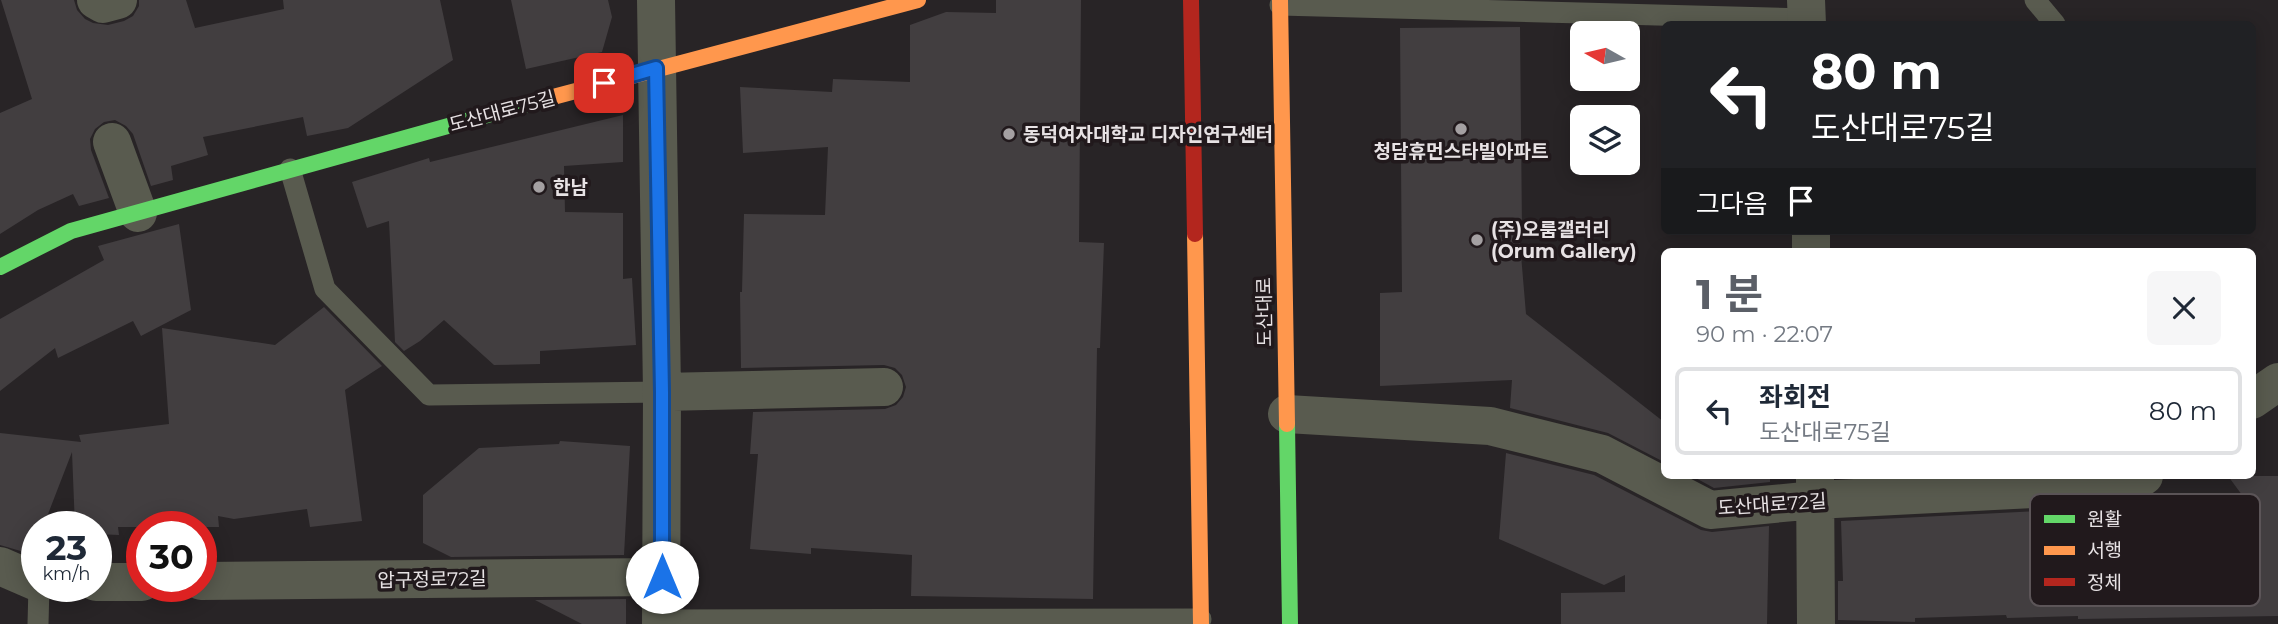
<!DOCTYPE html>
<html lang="ko">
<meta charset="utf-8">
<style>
:root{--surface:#fff;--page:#f6f6f7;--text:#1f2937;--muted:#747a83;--line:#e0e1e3;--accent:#5b5f67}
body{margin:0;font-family:Montserrat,"Noto Sans KR",sans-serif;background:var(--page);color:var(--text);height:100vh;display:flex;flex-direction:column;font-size:26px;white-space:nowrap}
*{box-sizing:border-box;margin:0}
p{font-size:23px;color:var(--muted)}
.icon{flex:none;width:38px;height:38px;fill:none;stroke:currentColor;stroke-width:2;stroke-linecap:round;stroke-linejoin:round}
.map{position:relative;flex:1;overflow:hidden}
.sheet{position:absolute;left:1661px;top:248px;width:595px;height:231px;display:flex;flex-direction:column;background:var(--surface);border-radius:10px;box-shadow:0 4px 18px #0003}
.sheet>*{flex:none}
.banner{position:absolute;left:1661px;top:21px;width:595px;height:214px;border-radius:10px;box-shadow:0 4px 18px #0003;background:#202124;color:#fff;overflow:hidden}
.needle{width:46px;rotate:278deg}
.fabs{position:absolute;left:1570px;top:21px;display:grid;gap:14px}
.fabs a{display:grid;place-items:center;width:70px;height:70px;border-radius:10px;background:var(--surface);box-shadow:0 4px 18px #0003;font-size:35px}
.speed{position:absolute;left:21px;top:511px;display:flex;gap:14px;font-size:35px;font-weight:700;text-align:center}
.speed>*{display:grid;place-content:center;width:91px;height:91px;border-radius:50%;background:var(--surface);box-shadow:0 4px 18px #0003;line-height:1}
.speed small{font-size:18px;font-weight:400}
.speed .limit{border:10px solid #d22;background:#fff;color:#111}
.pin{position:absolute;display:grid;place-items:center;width:60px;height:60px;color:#fff;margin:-30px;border-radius:14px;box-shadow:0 4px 10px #0006}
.me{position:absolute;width:77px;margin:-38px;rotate:0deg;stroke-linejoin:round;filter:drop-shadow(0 0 5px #0008)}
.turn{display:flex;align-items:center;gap:24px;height:147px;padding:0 35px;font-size:32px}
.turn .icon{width:91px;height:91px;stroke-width:2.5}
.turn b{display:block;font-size:49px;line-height:60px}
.then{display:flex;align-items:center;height:66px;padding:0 35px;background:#0003;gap:14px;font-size:26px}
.round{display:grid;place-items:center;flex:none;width:74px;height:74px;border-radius:10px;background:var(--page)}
.head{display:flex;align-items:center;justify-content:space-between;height:119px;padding:0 35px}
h1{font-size:42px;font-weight:700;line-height:52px;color:var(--accent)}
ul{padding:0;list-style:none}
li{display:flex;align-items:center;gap:21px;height:88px;margin:0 14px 10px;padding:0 21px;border:4px solid var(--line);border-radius:10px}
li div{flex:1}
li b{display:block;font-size:26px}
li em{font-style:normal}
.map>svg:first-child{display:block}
</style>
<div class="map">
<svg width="2278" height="624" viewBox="0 0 2278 624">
<rect width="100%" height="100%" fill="#282426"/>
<path fill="#423e40" d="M1,0H74L77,10L85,19L93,23L108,25L124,21L133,16L139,6V0H186L195,28L284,9L283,0H440L453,60L348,128L307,136L303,117L203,137L208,155L171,166L173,180L151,186L133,134L126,126L115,120L104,122L95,129L90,139L91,150L109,198L79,206L73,194L38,210L0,234V113L32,99Z
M511,0H608L612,17L602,52L526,69Z
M996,0H1081L1079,242L1104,243L1100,348H1097L1093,599L911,596L912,555L811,548V554L750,549L758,454H750L753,412L885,409L896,405L903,397L906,387L902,375L895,368L884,365L741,368L740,292H742L744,214L825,215L828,147L743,153L740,87L832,92L833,79L910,82V25L946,12L996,13Z
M1520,27L1522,231H1519L1526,314L1664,422V462L1608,433L1510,408L1512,380L1380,386V293L1402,292L1400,28Z
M623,115V162L564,166L565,212L623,213V279L632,278L636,345L540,351V364L494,365L444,320L420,341L404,351L395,342L389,221L367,228L352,182L429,158L430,162Z
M179,224L191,310L141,336L133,321L58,358L55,348L0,391V319L104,260L98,246Z
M324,307L382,366L345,390L362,521L310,527L307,509L234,519L218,516L219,527H118L119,535L96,534V527H75L72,452L43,527H37V547L24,552L0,545V433L81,442L79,435L169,424L162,328L275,345Z
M560,441L630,446L624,555L451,557L423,543V495L479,448L559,444Z
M1506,453L1594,475L1701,530L1712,532L1769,526L1767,624H1561V593L1625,592V575L1604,585L1499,539Z
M1692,476H1770V482L1714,488Z
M2228,476H2278V616L2078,619V616L2007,618L2006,615L1915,618V622L1838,620V581H1843L1841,521L2059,510V511L2140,508V504L2144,503L2201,499H2245Z
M626,599V624H582L535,600Z"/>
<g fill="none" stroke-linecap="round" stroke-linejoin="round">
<path stroke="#595b4f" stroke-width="21" d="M2035,0L2055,24
M1280,5L1807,19
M290,169L325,289L429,395L662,392
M661,620L1201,619
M38,624L39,586"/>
<path stroke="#595b4f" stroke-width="38" d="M96,0L103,4L118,0
M656,0L662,392L661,624
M1806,0L1807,24
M112,142L138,213
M1811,231V252
M662,392L884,387
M2252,400L2278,382
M1287,414L1490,426L1602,454L1710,510L1815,500L2133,484L2144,476
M1815,476L1816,624
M0,566L37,582
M201,581L662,577
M96,582H142"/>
<path stroke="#63d668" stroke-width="16" d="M0,267L71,231L538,101
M1287,424L1290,624"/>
<path stroke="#ff974d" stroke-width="16" d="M1280,0L1287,424
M538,101L918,0
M1195,234L1201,624"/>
<path stroke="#b3261e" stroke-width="16" d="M1191,0L1195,234"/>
</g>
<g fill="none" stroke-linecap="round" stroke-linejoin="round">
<defs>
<path id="route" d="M604,83L656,68L662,392V577"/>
</defs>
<use href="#route" stroke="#114b97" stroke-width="18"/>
<use href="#route" stroke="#1a73e8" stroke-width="12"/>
</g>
<g fill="#a4a0a2" stroke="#21191c" stroke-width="2.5">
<circle cx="1461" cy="129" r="7"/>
<circle cx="1009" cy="134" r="7"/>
<circle cx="539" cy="187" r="7"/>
<circle cx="1477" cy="240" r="7"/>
</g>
<g text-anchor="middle" stroke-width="7" stroke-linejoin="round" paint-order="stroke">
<g font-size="19" fill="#e7e2e4" stroke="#21191c">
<text transform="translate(502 111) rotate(-15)" y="7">도산대로75길</text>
<text transform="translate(1264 312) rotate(-91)" y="7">도산대로</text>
<text transform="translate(1772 504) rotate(-4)" y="7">도산대로72길</text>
<text transform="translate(432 579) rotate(-1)" y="7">압구정로72길</text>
</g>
<g font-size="19" font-weight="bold" fill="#e7e2e4" stroke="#21191c" text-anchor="start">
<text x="1023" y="141">동덕여자대학교 디자인연구센터</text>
<text x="1461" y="158" text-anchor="middle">청담휴먼스타빌아파트</text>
<text x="553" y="194">한남</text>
<text x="1491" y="236">(주)오룸갤러리<tspan x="1491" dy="22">(Orum Gallery)</tspan></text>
</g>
</g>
<rect x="2030" y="494" width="230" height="112" rx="10" fill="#21191c" stroke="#5c5558" stroke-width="2"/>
<rect x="2044" y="515" width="31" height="8" fill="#63d668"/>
<rect x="2044" y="546" width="31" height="9" fill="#ff974d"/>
<rect x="2044" y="578" width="31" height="8" fill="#b3261e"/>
<g font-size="19" fill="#e7e2e4">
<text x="2087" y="526">원활</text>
<text x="2087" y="557">서행</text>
<text x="2087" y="589">정체</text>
</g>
</svg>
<div class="fabs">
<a><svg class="needle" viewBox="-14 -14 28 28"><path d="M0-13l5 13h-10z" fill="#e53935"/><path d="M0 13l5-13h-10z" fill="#747a83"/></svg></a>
<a><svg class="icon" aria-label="layers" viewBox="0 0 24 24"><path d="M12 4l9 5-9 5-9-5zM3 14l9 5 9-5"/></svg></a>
</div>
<div class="speed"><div>23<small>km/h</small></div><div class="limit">30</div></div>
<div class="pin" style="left:604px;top:83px;background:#d93025"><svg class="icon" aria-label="arrive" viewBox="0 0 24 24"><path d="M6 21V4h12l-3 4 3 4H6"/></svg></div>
<svg class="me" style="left:662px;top:577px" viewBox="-20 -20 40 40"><circle r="19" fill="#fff"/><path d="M0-13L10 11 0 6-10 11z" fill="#1a73e8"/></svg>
<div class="banner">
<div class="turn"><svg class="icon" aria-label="left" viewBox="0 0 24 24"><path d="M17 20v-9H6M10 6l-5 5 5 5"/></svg><div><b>80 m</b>도산대로75길</div></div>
<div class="then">그다음<svg class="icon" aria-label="arrive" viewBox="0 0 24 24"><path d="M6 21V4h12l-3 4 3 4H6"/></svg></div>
</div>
<section class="sheet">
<div class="head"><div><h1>1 분</h1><p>90 m · 22:07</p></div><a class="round"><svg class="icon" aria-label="close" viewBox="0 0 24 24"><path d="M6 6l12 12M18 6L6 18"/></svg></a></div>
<ul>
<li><svg class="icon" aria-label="left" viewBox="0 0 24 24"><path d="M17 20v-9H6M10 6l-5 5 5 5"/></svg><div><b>좌회전</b><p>도산대로75길</p></div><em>80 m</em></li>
</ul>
</section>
</div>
